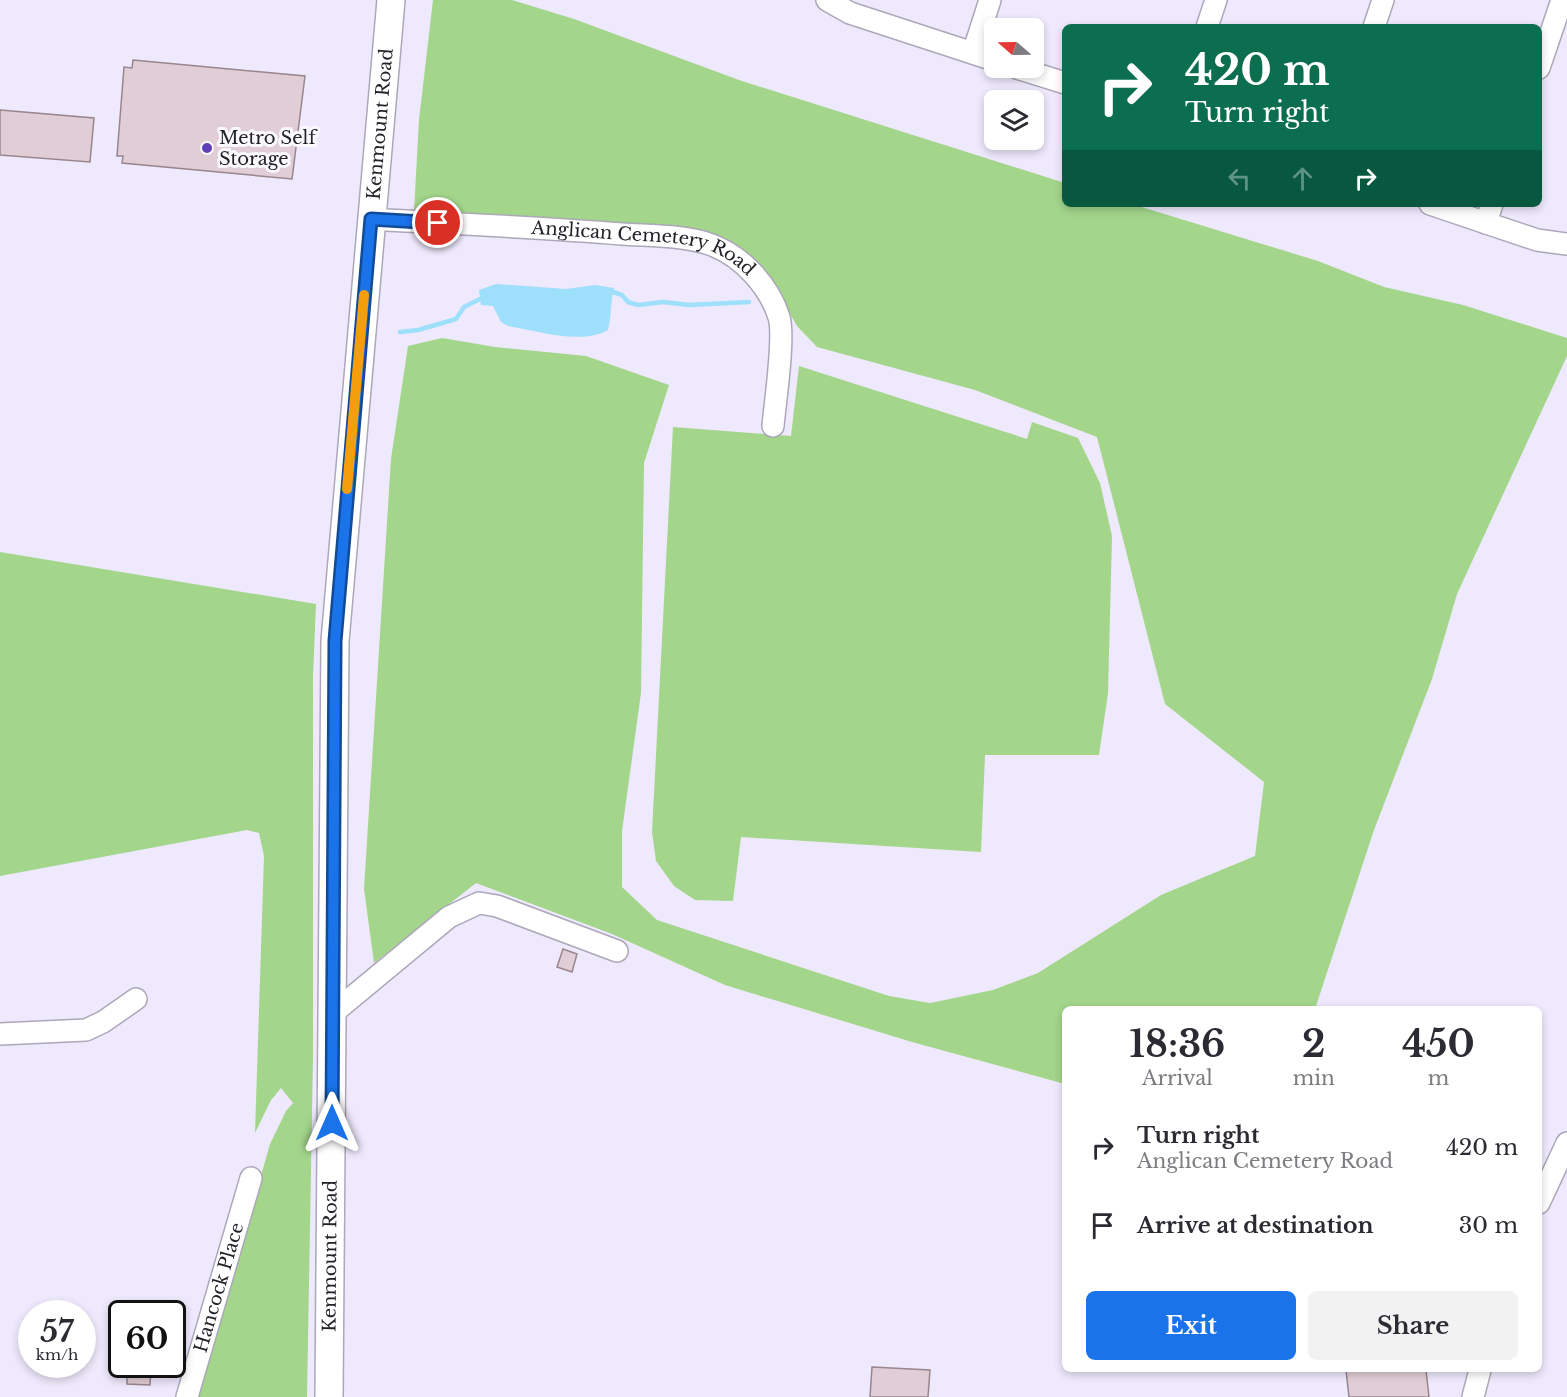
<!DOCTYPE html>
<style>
:root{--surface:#fff;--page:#f2f2f3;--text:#2b2b33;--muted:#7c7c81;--accent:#1a73e8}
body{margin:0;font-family:"Libre Baskerville",serif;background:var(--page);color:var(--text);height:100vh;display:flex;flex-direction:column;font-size:22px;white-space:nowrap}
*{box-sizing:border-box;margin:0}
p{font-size:20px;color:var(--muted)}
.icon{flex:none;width:33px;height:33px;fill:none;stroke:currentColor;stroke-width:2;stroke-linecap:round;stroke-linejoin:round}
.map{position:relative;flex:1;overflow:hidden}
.drawer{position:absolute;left:1062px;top:1006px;width:480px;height:366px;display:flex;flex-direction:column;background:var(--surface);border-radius:9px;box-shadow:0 3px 9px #0003}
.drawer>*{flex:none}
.guide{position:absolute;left:1062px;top:24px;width:480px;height:183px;border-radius:9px;box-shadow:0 3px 9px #0003;background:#0b6e4f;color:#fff;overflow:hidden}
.needle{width:39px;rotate:290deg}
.buttons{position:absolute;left:984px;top:18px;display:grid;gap:12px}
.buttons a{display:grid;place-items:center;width:60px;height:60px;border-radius:9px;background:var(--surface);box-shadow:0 3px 9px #0003;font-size:30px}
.speed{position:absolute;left:18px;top:1300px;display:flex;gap:12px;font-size:30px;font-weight:700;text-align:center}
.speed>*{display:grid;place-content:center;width:78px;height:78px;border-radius:50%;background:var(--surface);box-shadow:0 3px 9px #0003;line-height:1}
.speed small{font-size:15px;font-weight:400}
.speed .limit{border:3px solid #111;border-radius:9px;background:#fff;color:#111}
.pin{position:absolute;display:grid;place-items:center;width:51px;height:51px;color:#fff;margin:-26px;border:3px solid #fff;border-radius:50%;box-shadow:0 2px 6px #0007}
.me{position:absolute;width:66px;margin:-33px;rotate:0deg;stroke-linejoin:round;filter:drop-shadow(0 0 4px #0008)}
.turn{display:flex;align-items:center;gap:21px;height:126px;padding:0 24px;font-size:27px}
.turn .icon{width:78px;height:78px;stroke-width:2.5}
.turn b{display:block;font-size:42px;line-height:51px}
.lanes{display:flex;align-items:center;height:57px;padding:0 24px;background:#0003;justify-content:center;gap:30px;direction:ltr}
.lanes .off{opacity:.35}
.eta{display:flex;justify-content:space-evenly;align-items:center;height:102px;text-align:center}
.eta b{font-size:36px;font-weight:700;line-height:42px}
.action{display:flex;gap:12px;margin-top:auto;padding:12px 24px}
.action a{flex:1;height:69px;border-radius:9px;background:var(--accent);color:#fff;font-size:24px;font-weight:700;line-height:69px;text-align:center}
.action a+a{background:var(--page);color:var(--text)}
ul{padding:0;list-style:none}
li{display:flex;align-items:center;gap:18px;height:78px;padding:0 24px}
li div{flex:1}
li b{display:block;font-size:22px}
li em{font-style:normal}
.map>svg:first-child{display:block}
</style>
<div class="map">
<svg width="1567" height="1397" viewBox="0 0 1567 1397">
<rect width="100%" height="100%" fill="#eee9fc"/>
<path fill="#a3d58b" d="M433,0H512L574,19L739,80L1065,183V204H1132L1318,261L1384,287L1463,305L1567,338V356L1457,594L1432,679L1374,830L1315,1009L1065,1010V1084L912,1042L725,985L612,934L476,883L374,963L364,889L391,459L408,346L442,338L495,347L586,356L669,385L644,463L641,693L622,831V887L657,920L889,996L930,1003L993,990L1038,973L1161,895L1255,856L1264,782L1165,704L1097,437L975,390L817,347L797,326L765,270L709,238L645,229L414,211L419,120Z
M799,366L1027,439L1032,422L1078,438L1100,483L1112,536L1108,693L1099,755H985L981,852L741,837L733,901L695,900L674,886L656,861L652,832L673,427L791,436Z
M0,552L316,604L313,676V1056L307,1397H198L270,1144L286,1111L293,1103L281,1088L271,1100L255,1133L264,856L259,833L247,830L0,876Z"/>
<path fill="#9ee0fb" d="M496,284L566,289L595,285L614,288C610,302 612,314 608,330C581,345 537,331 508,326L501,322L493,306L481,305L479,290Z"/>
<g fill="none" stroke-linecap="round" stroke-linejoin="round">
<path stroke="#9ee0fb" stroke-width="4.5" d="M613,292L622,295L628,302L638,305L663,302L689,305L749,302
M400,332L418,330L456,319L464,307L480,299"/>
</g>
<path fill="#e1cdd5" stroke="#98858d" stroke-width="1.5" d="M133,60L305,76L292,179L122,163L123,156H117L124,67L132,68Z
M0,110L94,118L90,162L0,155Z
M563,949L577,954L572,972L557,967Z
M127,1365L151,1367L150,1385L127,1384Z
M872,1367L930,1370L928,1397H870Z
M1346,1370H1426L1429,1397H1349Z"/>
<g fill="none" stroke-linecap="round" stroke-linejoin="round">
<defs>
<g id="minor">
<path d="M827,0L850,13L994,60"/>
<path d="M1207,27L1216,0"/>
<path d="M1374,27L1383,0"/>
<path d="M973,53L990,0"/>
<path d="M1017,68L1065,83"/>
<path d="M1539,68L1562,0"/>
<path d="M1430,204L1537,240L1567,244"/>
<path id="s1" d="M371,219C454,224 538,227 622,234C650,236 685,235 712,245C743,257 769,286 779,317C785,337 775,403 773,426"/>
<path d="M1486,223L1492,204"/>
<path d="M333,1013L449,917L479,903L497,906L617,951"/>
<path d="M0,1034L86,1030L103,1022L136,999"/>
<path d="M1539,1203L1567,1143"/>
<path id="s2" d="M187,1397L251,1178"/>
<path d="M1473,1397L1480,1370"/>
</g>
<g id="major">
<path id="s3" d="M329,1397L335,641L391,0"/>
</g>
</defs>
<use href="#minor" stroke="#aca7b9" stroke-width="24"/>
<use href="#major" stroke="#aca7b9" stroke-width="30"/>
<use href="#minor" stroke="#fff" stroke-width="21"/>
<use href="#major" stroke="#fff" stroke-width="27"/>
</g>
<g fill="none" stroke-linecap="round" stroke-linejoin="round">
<defs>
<path id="route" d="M332,1123L335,641L371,219L438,223"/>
</defs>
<use href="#route" stroke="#114b97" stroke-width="15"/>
<use href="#route" stroke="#1a73e8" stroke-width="10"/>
<path stroke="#f59e0b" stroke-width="10" d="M347,489L364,295"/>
</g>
<circle fill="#5f3fb7" stroke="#faf9fd" stroke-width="2" cx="207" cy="148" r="6"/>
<g text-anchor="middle" stroke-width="6" stroke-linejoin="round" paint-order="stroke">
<g font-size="18" fill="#242228" stroke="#faf9fd">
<text dy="6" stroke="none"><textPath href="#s3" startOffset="1275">Kenmount Road</textPath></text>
<text dy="6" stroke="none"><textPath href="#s1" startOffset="276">Anglican Cemetery Road</textPath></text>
<text dy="6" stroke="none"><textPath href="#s3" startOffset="141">Kenmount Road</textPath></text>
<text dy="6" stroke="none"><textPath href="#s2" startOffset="114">Hancock Place</textPath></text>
</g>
<g font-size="18" fill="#242228" stroke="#faf9fd" text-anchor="start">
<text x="219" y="144">Metro Self<tspan x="219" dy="21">Storage</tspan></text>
</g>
</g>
</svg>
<div class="buttons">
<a><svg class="needle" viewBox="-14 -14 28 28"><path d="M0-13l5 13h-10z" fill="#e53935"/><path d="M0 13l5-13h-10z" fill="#7c7c81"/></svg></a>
<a><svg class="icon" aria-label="layers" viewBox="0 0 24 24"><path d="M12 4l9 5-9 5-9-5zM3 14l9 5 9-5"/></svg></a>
</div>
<div class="speed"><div>57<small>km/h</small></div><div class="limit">60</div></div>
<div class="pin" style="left:438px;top:223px;background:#d93025"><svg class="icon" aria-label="arrive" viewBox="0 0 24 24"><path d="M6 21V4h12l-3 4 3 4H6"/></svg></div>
<svg class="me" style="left:332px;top:1123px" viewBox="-20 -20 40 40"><path d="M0-17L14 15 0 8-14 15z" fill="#1a73e8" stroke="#fff" stroke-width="4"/></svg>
<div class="guide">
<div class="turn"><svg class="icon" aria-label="right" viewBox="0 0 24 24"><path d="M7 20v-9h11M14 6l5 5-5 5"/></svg><div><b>420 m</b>Turn right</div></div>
<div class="lanes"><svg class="icon off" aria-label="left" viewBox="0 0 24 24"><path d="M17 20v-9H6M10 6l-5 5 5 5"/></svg><svg class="icon off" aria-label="ahead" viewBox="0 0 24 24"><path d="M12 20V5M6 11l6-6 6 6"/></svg><svg class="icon" aria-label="right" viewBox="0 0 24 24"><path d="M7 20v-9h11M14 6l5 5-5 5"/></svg></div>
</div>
<section class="drawer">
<div class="eta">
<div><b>18:36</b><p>Arrival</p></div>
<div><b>2</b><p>min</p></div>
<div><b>450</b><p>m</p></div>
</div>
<ul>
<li><svg class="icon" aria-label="right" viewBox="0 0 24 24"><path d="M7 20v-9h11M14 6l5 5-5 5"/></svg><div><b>Turn right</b><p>Anglican Cemetery Road</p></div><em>420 m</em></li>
<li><svg class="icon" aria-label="arrive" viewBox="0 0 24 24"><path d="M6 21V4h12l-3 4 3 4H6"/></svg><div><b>Arrive at destination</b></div><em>30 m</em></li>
</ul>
<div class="action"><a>Exit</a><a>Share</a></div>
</section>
</div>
